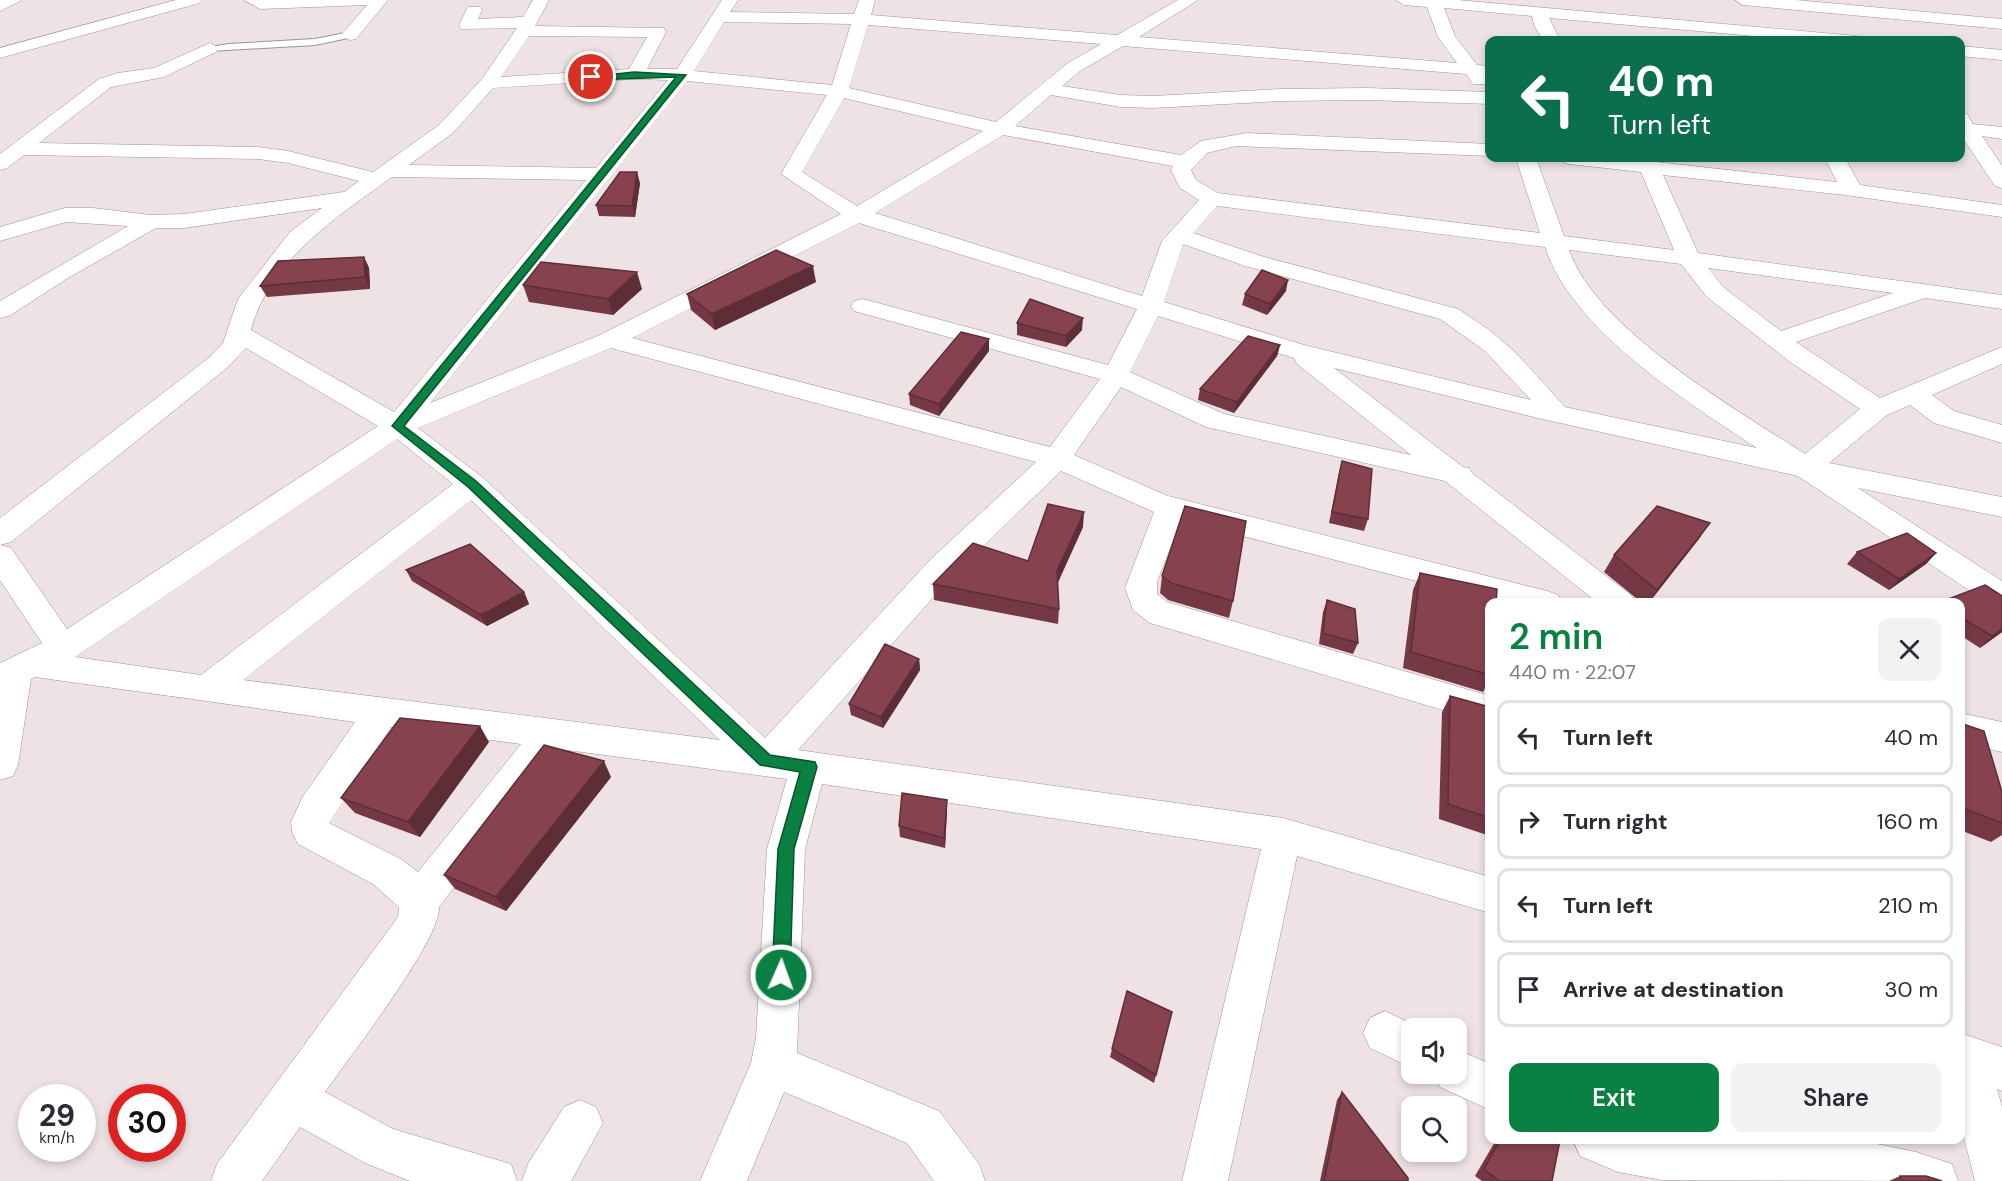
<!DOCTYPE html>
<meta charset="utf-8">
<style>
:root{--surface:#fff;--page:#f2f2f3;--text:#2b2b33;--muted:#7c7c81;--line:#e1e1e2;--accent:#0b8043}
body{margin:0;font-family:"DM Sans",sans-serif;background:var(--page);color:var(--text);height:100vh;display:flex;flex-direction:column;font-size:22px;white-space:nowrap}
*{box-sizing:border-box;margin:0}
p{font-size:20px;color:var(--muted)}
.icon{flex:none;width:33px;height:33px;fill:none;stroke:currentColor;stroke-width:2;stroke-linecap:round;stroke-linejoin:round}
.map{position:relative;flex:1;overflow:hidden}
.sheet{position:absolute;left:1485px;top:598px;width:480px;height:546px;display:flex;flex-direction:column;background:var(--surface);border-radius:12px;box-shadow:0 3px 9px #0003}
.sheet>*{flex:none}
.banner{position:absolute;left:1485px;top:36px;width:480px;height:126px;border-radius:12px;box-shadow:0 3px 9px #0003;background:#0b6e4f;color:#fff;overflow:hidden}
.fabs{position:absolute;left:1401px;top:1018px;display:grid;gap:12px}
.fabs a{display:grid;place-items:center;width:66px;height:66px;border-radius:12px;background:var(--surface);box-shadow:0 3px 9px #0003;font-size:30px}
.speed{position:absolute;left:18px;top:1084px;display:flex;gap:12px;font-size:30px;font-weight:700;text-align:center}
.speed>*{display:grid;place-content:center;width:78px;height:78px;border-radius:50%;background:var(--surface);box-shadow:0 3px 9px #0003;line-height:1}
.speed small{font-size:15px;font-weight:400}
.speed .limit{border:9px solid #d22;background:#fff;color:#111}
.pin{position:absolute;display:grid;place-items:center;width:51px;height:51px;color:#fff;margin:-26px;border:3px solid #fff;border-radius:50%;box-shadow:0 2px 6px #0007}
.me{position:absolute;width:66px;margin:-33px;rotate:2deg;stroke-linejoin:round;filter:drop-shadow(0 0 4px #0008)}
.turn{display:flex;align-items:center;gap:21px;height:126px;padding:0 24px;font-size:27px}
.turn .icon{width:78px;height:78px;stroke-width:2.5}
.turn b{display:block;font-size:42px;line-height:51px}
.round{display:grid;place-items:center;flex:none;width:63px;height:63px;border-radius:12px;background:var(--page)}
.summary{display:flex;align-items:center;justify-content:space-between;height:102px;padding:0 24px}
h1{font-size:36px;font-weight:600;line-height:45px;color:var(--accent)}
.primary-button{display:flex;gap:12px;margin-top:auto;padding:12px 24px}
.primary-button a{flex:1;height:69px;border-radius:12px;background:var(--accent);color:#fff;font-size:24px;font-weight:600;line-height:69px;text-align:center}
.primary-button a+a{background:var(--page);color:var(--text)}
ul{padding:0;list-style:none}
li{display:flex;align-items:center;gap:18px;height:75px;margin:0 12px 9px;padding:0 12px;border:3px solid var(--line);border-radius:12px}
li div{flex:1}
li b{display:block;font-size:22px}
li em{font-style:normal}
.map>svg:first-child{display:block}
</style>
<div class="map">
<svg width="2002" height="1181" viewBox="0 0 2002 1181">
<rect width="100%" height="100%" fill="#eee2e4"/>
<g fill="none" stroke-linecap="round" stroke-linejoin="round">
<defs>
<path id="service" d="M350,32L353,33V37L315,45L210,51L205,48L228,44L315,39Z"/>
<path id="minor" d="M0,0H22L0,11Z
M176,0H202L200,3L0,58V48Z
M244,0H388L356,39L350,40L341,35L367,5L260,9Z
M533,0H549L535,26L664,28L666,32L647,69H677L722,0H738L730,12L854,14L859,0H875L871,15L1117,35L1178,0H1198L1139,37L1457,63L1438,37L1427,7L1404,5L1396,0H1458L1857,36L1859,40H1799L1549,18L1560,40H1543L1534,25L1532,16L1444,8L1455,36L1477,65L1490,66V76H1485L1488,80L1485,84H1473L1466,74L1123,46L1080,71L1062,86L1121,95L1153,96L1281,89L1367,88L1490,92V104L1367,100L1281,101L1153,108L1121,107L1051,95L1015,126L1181,155L1201,141L1247,133L1490,144V156L1236,146L1207,153L1191,170L1196,180L1218,193L1540,233L1516,158H1536L1564,236L1674,250L1641,172L1569,164L1562,162L1559,158H1654L1656,162L1837,182L1825,158H1845L1860,185L2002,205V217L1845,195L1663,175L1698,253L2002,295V309L1925,298L1796,342L1880,398L2002,347V364L1932,395L1954,411L2002,425V443L1934,423L1910,405L1887,415L1829,463L2002,497V517L1858,488L2002,581V609L1991,605L1798,476L1538,418L1334,368L1463,467L1469,468L1472,473L1631,595L1636,603H1598L1445,481L1206,427L1121,387L1074,455L1168,496L1547,591L1558,595L1563,603H1501L1181,520L1157,582V594L1167,602L1490,696V724L1150,623L1133,610L1125,588L1154,512L1061,471L953,575L798,750L1283,818L1490,877V913L1297,856L1228,1181H1182L1261,849L822,784L805,849L797,1053L939,1111L979,1164L985,1181H934L907,1143L784,1092L747,1181H700L751,1063L756,1038L767,849L787,779L559,749L439,907C441,940 348,1059 325,1092L393,1129L511,1164L517,1181H410L365,1163L300,1127L262,1181H211L217,1164L398,917L399,907L373,884L298,844L292,832L291,822L302,798L355,722L35,677L31,679L18,765L13,776L0,780V663L42,643L0,580V545L11,548L67,629L378,426L246,348L228,367L11,542L0,545V518L210,357L223,343L238,299L290,232L322,208L184,228H156L68,278L9,316L0,318V301L128,226L66,222L0,241V227L65,208H93L151,215L184,214L344,192L359,181L288,163L258,159L24,155L7,168L0,170V154L99,79L118,73L154,68L210,43L219,48L216,52L164,77L111,87L39,143L258,147L288,151L373,172L439,125L482,79L517,28L461,29L459,25L468,7H480L482,10L478,19L523,17ZM724,22L851,24L832,85L694,71ZM868,25L1101,44L1068,63L996,122L849,88ZM529,36L647,37L629,69L501,77ZM635,79L668,80L596,168L409,165L453,133L493,88ZM687,81L827,95L781,174L841,214L600,335L430,403ZM844,98L983,131L857,206L802,172ZM1003,135L1173,166L1171,170L1180,188L1199,200L1162,241L1142,296L875,213ZM392,177L586,180L394,412L251,330C269,260 337,217 392,177ZM1217,206L1545,247C1572,330 1687,402 1757,448L1565,407L1516,353L1488,329L1458,309L1261,256L1193,233ZM859,223L1137,309L1108,365L863,299L854,301L851,306L854,311L1100,379L1050,447L632,338ZM1183,244L1245,266L1440,319L1485,351L1531,400L1304,345L1164,302ZM1569,250L1681,264L1707,297L1789,361L1860,409L1805,454C1736,409 1596,329 1569,250ZM1708,268L1893,293L1781,331L1723,287ZM1158,316L1294,358L1297,364L1411,455L1224,414L1130,372ZM611,348L1036,462L931,559L765,738L482,477L418,428ZM397,439L453,484L201,675L75,657ZM471,500L720,740L243,680ZM391,727L521,744L418,872L401,859L329,823Z
M1735,0H1796L2002,19V29L1743,5Z
M1960,46L2002,50V60L1960,56Z
M1960,112L1967,114L1973,124L2002,127V139L1982,136L2002,166V188L1995,186L1960,134Z
M1960,713L2002,722V752L1960,742Z
M1385,1011L1422,1029H1412V1068L1370,1048L1363,1033L1370,1018Z
M1960,1033L2002,1047V1091L1997,1089L2002,1107V1181H1975L1960,1122Z
M1456,1049L1490,1064V1110L1440,1087L1435,1074H1456Z
M580,1100L596,1107L603,1123L571,1181H522L528,1164L564,1107Z
M1573,1140H1857L1916,1152L1952,1164L1958,1181L1662,1180L1618,1172L1580,1156Z"/>
</defs>
<use href="#service" stroke="#9e9394" stroke-width="2"/>
<use href="#minor" stroke="#9e9394" stroke-width="1"/>
<use href="#service" fill="#fff" fill-rule="evenodd"/>
<use href="#minor" fill="#fff" fill-rule="evenodd"/>
</g>
<path fill="#743944" d="M640,183L635,217L599,216L596,205Z
M364,257L369,268L370,289L267,297L260,286Z
M816,282L715,330L691,310L687,294Z
M523,285L642,289L613,315L529,302Z
M1286,291L1267,315L1242,305L1245,294Z
M1017,323L1082,330L1066,347L1017,335Z
M1280,345L1277,356L1234,413L1198,400L1200,389Z
M989,351L939,416L910,405L909,394Z
M1342,461L1368,519L1364,531L1329,523L1339,472Z
M1710,523L1698,540L1649,603H1642L1604,572L1614,555Z
M1083,527L1057,583L1059,609L1058,624L934,600L933,584L1028,561Z
M1857,552L1936,553L1926,564L1889,590L1847,564Z
M406,570L524,592L529,604L487,626L412,581Z
M1420,573L1490,675V679L1483,692L1403,668L1413,590Z
M1162,576L1233,601L1229,618L1168,600L1160,593Z
M2002,596V632L1980,648L1960,635V603Z
M1327,600L1358,643L1353,654L1319,644L1323,612Z
M919,659L920,670L883,728L851,715L849,704Z
M1450,696L1490,707V836L1439,819L1442,712Z
M1960,723L2002,792V835L1991,842L1960,830Z
M489,742L420,837L355,813L341,798Z
M611,777L506,911L455,889L444,875Z
M947,810L945,848L900,837L899,826Z
M1127,991L1156,1075L1154,1083L1110,1057Z
M1342,1092L1408,1181H1320L1337,1100Z
M1496,1140H1560L1552,1181H1482L1475,1176Z
M1900,1176L1942,1181H1889Z"/>
<path fill="#5e2e37" d="M637,172L640,183L635,217L632,206Z
M364,257L369,268L370,289L365,277Z
M813,266L816,282L715,330L712,314Z
M637,272L642,289L613,315L608,299Z
M1288,280L1286,291L1267,315L1270,304Z
M1083,318L1082,330L1066,347V336Z
M989,339V351L939,416V404Z
M1280,345L1277,356L1234,413L1237,402Z
M1084,512L1083,527L1056,587L1057,571Z
M1710,523L1698,540L1648,603L1657,590Z
M1936,553L1926,564L1889,590L1899,579Z
M524,592L529,604L487,626L481,615Z
M2002,629V632L1980,648L1992,636Z
M919,659L920,670L883,728L881,717Z
M480,726L489,742L420,837L408,822Z
M604,761L611,777L506,911L496,897Z
M947,800V810L945,848L944,838Z"/>
<path fill="#87424f" stroke="#5e2e37" stroke-width="1.5" d="M620,172H637L632,206L596,205Z
M776,250L813,266L712,314L687,294Z
M364,257L365,277L260,286L278,261Z
M541,262L637,272L608,299L523,285Z
M1262,270L1288,280L1270,304L1245,294Z
M1030,299L1083,318L1066,336L1017,323Z
M961,332L989,339L939,404L909,394Z
M1248,336L1280,345L1237,402L1200,389Z
M1342,461L1372,469L1368,519L1332,512Z
M1048,504L1084,512L1057,571L1059,609L933,584L973,543L1028,561Z
M1185,506L1246,521L1233,601L1171,583L1162,576Z
M1657,506L1710,523L1657,590L1614,555Z
M1907,533L1936,553L1899,579L1857,552Z
M470,544L524,592L481,615L406,570Z
M1420,573L1497,589L1496,603H1490V675L1411,652Z
M1985,585L2002,596V629L1992,636L1960,617V603H1938Z
M1327,600L1355,609L1358,643L1323,633Z
M885,644L919,659L881,717L849,704Z
M1450,696L1490,707V818L1448,804Z
M400,718L480,726L408,822L341,798Z
M1960,723L1984,731L2002,792V823L1960,807Z
M544,745L604,761L496,897L444,875Z
M902,793L947,800L944,838L899,826Z
M1127,991L1172,1012L1156,1075L1112,1049Z
M1342,1092L1408,1178V1181H1324Z
M1500,1140H1560L1552,1181H1499L1484,1169Z
M1900,1176H1926L1942,1181H1902Z"/>
<path fill="#0b8043" stroke="#07532c" stroke-width="1.5" d="M634,72L686,75L404,426L476,481L770,755L815,762L817,767L794,849L790,975L787,981L781,984L774,981L772,975L778,849L800,772L760,765L468,487L392,426L676,77L591,80L588,77Z"/>
</svg>
<div class="fabs">
<a><svg class="icon" aria-label="sound" viewBox="0 0 24 24"><path d="M4 9h4l5-4v14l-5-4H4zM17 9q2 3 0 6"/></svg></a>
<a><svg class="icon" aria-label="search" viewBox="0 0 24 24"><circle cx="10" cy="10" r="6"/><path d="M15 15l6 6"/></svg></a>
</div>
<div class="speed"><div>29<small>km/h</small></div><div class="limit">30</div></div>
<div class="pin" style="left:591px;top:77px;background:#d93025"><svg class="icon" aria-label="arrive" viewBox="0 0 24 24"><path d="M6 21V4h12l-3 4 3 4H6"/></svg></div>
<svg class="me" style="left:781px;top:975px" viewBox="-20 -20 40 40"><circle r="17" fill="#0b8043" stroke="#fff" stroke-width="3"/><path d="M0-11L8 9 0 5-8 9z" fill="#fff"/></svg>
<div class="banner">
<div class="turn"><svg class="icon" aria-label="left" viewBox="0 0 24 24"><path d="M17 20v-9H6M10 6l-5 5 5 5"/></svg><div><b>40 m</b>Turn left</div></div>
</div>
<section class="sheet">
<div class="summary"><div><h1>2 min</h1><p>440 m · 22:07</p></div><a class="round"><svg class="icon" aria-label="close" viewBox="0 0 24 24"><path d="M6 6l12 12M18 6L6 18"/></svg></a></div>
<ul>
<li><svg class="icon" aria-label="left" viewBox="0 0 24 24"><path d="M17 20v-9H6M10 6l-5 5 5 5"/></svg><div><b>Turn left</b></div><em>40 m</em></li>
<li><svg class="icon" aria-label="right" viewBox="0 0 24 24"><path d="M7 20v-9h11M14 6l5 5-5 5"/></svg><div><b>Turn right</b></div><em>160 m</em></li>
<li><svg class="icon" aria-label="left" viewBox="0 0 24 24"><path d="M17 20v-9H6M10 6l-5 5 5 5"/></svg><div><b>Turn left</b></div><em>210 m</em></li>
<li><svg class="icon" aria-label="arrive" viewBox="0 0 24 24"><path d="M6 21V4h12l-3 4 3 4H6"/></svg><div><b>Arrive at destination</b></div><em>30 m</em></li>
</ul>
<div class="primary-button"><a>Exit</a><a>Share</a></div>
</section>
</div>
